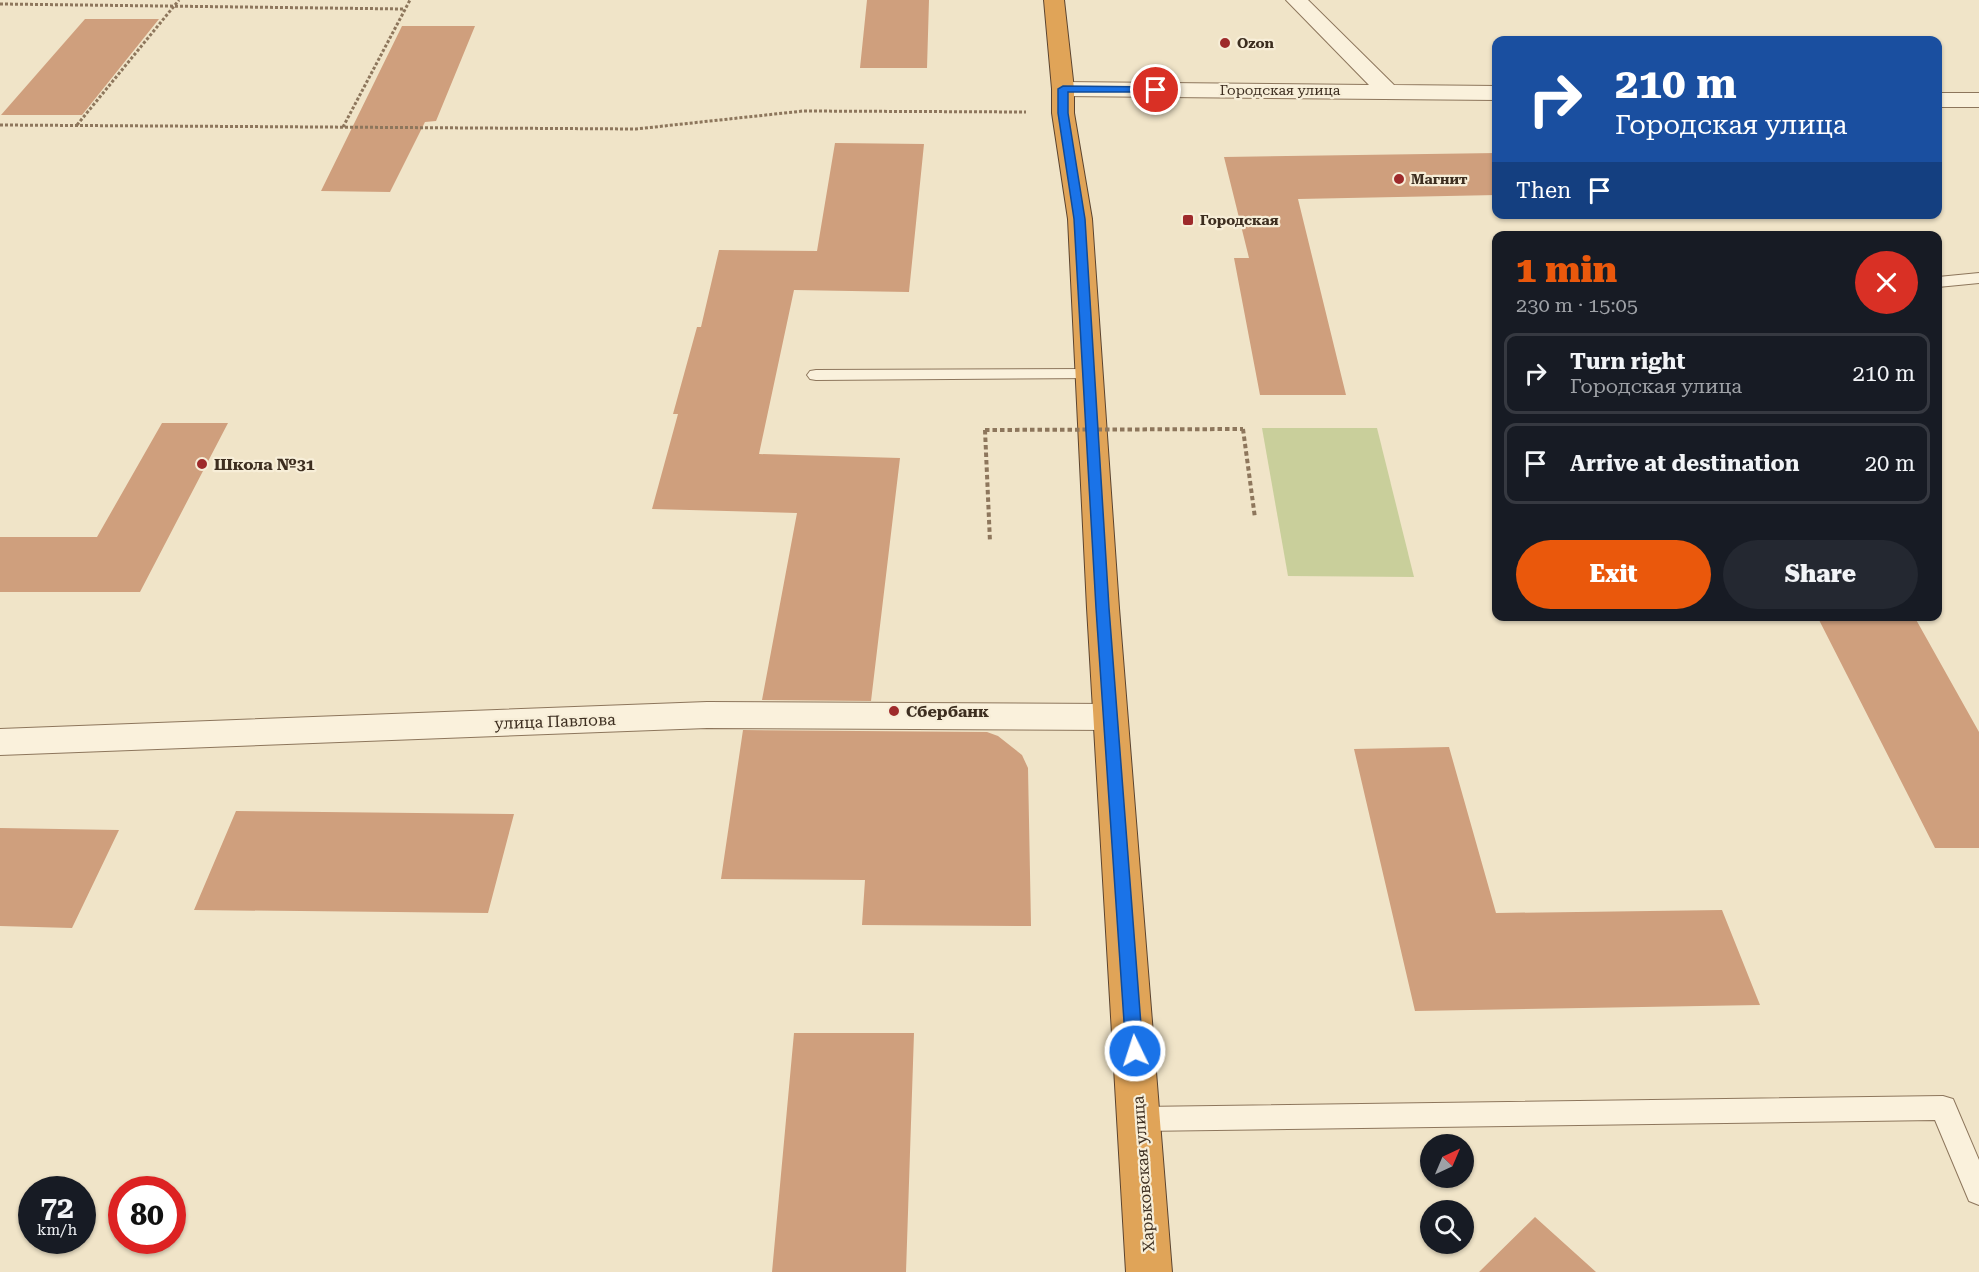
<!DOCTYPE html>
<meta charset="utf-8">
<style>
:root{--surface:#171b24;--page:#242831;--text:#f1f3f6;--muted:#9ea1a6;--line:#363941;--accent:#ea580c}
body{margin:0;font-family:"Roboto Serif",serif;background:var(--page);color:var(--text);height:100vh;display:flex;flex-direction:column;font-size:22px;white-space:nowrap}
*{box-sizing:border-box;margin:0}
p{font-size:20px;color:var(--muted)}
.icon{flex:none;width:33px;height:33px;fill:none;stroke:currentColor;stroke-width:2;stroke-linecap:round;stroke-linejoin:round}
.map{position:relative;flex:1;overflow:hidden}
.side{position:absolute;left:1492px;top:231px;width:450px;height:390px;display:flex;flex-direction:column;background:var(--surface);border-radius:12px;box-shadow:0 2px 4px #0004}
.side>*{flex:none}
.guide{position:absolute;left:1492px;top:36px;width:450px;height:183px;border-radius:12px;box-shadow:0 2px 4px #0004;background:#1a4fa0;color:#fff;overflow:hidden}
.needle{width:39px;rotate:44deg}
.tools{position:absolute;left:1420px;top:1134px;display:grid;gap:12px}
.tools a{display:grid;place-items:center;width:54px;height:54px;border-radius:50%;background:var(--surface);box-shadow:0 2px 4px #0004;font-size:30px}
.speed{position:absolute;left:18px;top:1176px;display:flex;gap:12px;font-size:30px;font-weight:700;text-align:center}
.speed>*{display:grid;place-content:center;width:78px;height:78px;border-radius:50%;background:var(--surface);box-shadow:0 2px 4px #0004;line-height:1}
.speed small{font-size:15px;font-weight:400}
.speed .limit{border:9px solid #d22;background:#fff;color:#111}
.pin{position:absolute;display:grid;place-items:center;width:51px;height:51px;color:#fff;margin:-26px;border:3px solid #fff;border-radius:50%;box-shadow:0 2px 6px #0007}
.me{position:absolute;width:66px;margin:-33px;rotate:356deg;stroke-linejoin:round;filter:drop-shadow(0 0 4px #0008)}
.turn{display:flex;align-items:center;gap:21px;height:126px;padding:0 24px;font-size:27px}
.turn .icon{width:78px;height:78px;stroke-width:2.5}
.turn b{display:block;font-size:42px;line-height:51px}
.then{display:flex;align-items:center;height:57px;padding:0 24px;background:#0003;gap:12px;font-size:22px}
.round{display:grid;place-items:center;flex:none;width:63px;height:63px;border-radius:32px;background:var(--page)}
.summary{display:flex;align-items:center;justify-content:space-between;height:102px;padding:0 24px}
h1{font-size:36px;font-weight:800;line-height:45px;color:var(--accent)}
.button{display:flex;gap:12px;margin-top:auto;padding:12px 24px}
.button a{flex:1;height:69px;border-radius:36px;background:var(--accent);color:#fff;font-size:24px;font-weight:800;line-height:69px;text-align:center}
.button a+a{background:var(--page);color:var(--text)}
ul{padding:0;list-style:none}
li{display:flex;align-items:center;gap:18px;height:81px;margin:0 12px 9px;padding:0 12px;border:3px solid var(--line);border-radius:12px}
li div{flex:1}
li b{display:block;font-size:22px}
li em{font-style:normal}
.map>svg:first-child{display:block}
</style>
<div class="map">
<svg width="1979" height="1272" viewBox="0 0 1979 1272">
<rect width="100%" height="100%" fill="#f0e4c8"/>
<path fill="#c9cf9b" d="M1262,428H1377L1414,577L1288,576Z"/>
<path fill="#cf9f7d" d="M867,0H929L927,68H860Z
M85,19H159L82,115H1Z
M402,26H475L436,121L425,122L390,192L321,191Z
M835,143L924,144L909,292L794,290L759,454L900,458L871,701L762,700L797,513L652,509L678,414H673L697,327H701L719,250L817,251Z
M1497,153V195L1298,199L1346,395H1260L1234,258H1249L1224,157Z
M162,423H228L140,592H0V537H97Z
M1817,616H1914L1979,732V848H1935Z
M743,730L987,732L998,736L1022,755L1028,768L1031,926L862,925L865,880L721,879Z
M1449,747L1496,913L1722,910L1760,1005L1415,1011L1354,749Z
M236,811L514,814L488,913L194,910Z
M0,828L119,830L72,928L0,926Z
M794,1033H914L906,1272H772Z
M1535,1217L1596,1272H1479Z"/>
<g fill="none" stroke-linecap="round" stroke-linejoin="round">
<defs>
<path id="lane" d="M1979,273V283L1938,287V277Z
M1089,369L1095,370L1098,374L1095,378L816,380L810,379L807,375L810,371L816,370Z
M1943,1096L1953,1099L1979,1160V1205L1969,1201L1935,1120L1140,1131L1130,1128L1126,1119L1130,1110L1140,1107Z"/>
<path id="street" d="M1286,0H1308L1394,85L1497,86V100L1063,96L1055,94L1052,89L1055,84L1063,82L1369,85Z
M1938,93H1979V107H1938Z
M707,702L1110,704L1122,708L1127,717L1122,726L1110,730L707,728L0,755V729Z"/>
<path id="highway" d="M1044,0H1064L1074,89V113L1092,219L1119,608L1172,1272H1126L1087,608L1068,219L1052,113V89Z"/>
</defs>
<use href="#lane" stroke="#8d765c" stroke-width="2"/>
<use href="#street" stroke="#8d765c" stroke-width="2"/>
<use href="#highway" stroke="#5b4430" stroke-width="2"/>
<path stroke="#8d765c" stroke-width="3" stroke-dasharray="3 2" stroke-linecap="butt" d="M0,4L404,9
M0,125L636,129L803,111L1026,112
M77,125L179,0
M343,127L410,0"/>
<path stroke="#8d765c" stroke-width="4" stroke-dasharray="4.5 3" stroke-linecap="butt" d="M1243,429L1255,518
M985,430L990,542"/>
<use href="#lane" fill="#faf1dc" fill-rule="evenodd"/>
<use href="#street" fill="#faf1dc" fill-rule="evenodd"/>
<use href="#highway" fill="#e0a458" fill-rule="evenodd"/>
<path stroke="#8d765c" stroke-width="4" stroke-dasharray="4.5 3" stroke-linecap="butt" d="M985,430L1243,429"/>
</g>
<path fill="#1a73e8" stroke="#114b97" stroke-width="1.5" d="M1063,86L1156,87L1160,90L1156,92H1068V113L1085,219L1109,608L1143,1051L1141,1056L1135,1058L1129,1056L1126,1051L1096,608L1074,219L1058,113V89Z"/>
<g fill="#9e2a2b" stroke="#f7eed8" stroke-width="2">
<circle cx="1225" cy="43" r="6"/>
<circle cx="1399" cy="179" r="6"/>
<rect x="1182" y="214" width="12" height="12" rx="3"/>
<circle cx="202" cy="464" r="6"/>
<circle cx="894" cy="711" r="6"/>
</g>
<g text-anchor="middle" stroke-width="4.5" stroke-linejoin="round" paint-order="stroke">
<g font-size="14" font-weight="bold" fill="#3d2e20" stroke="#f7eed8" text-anchor="start">
<text x="1237" y="48">Ozon</text>
<text x="1411" y="184">Магнит</text>
<text x="1200" y="225">Городская</text>
</g>
<g font-size="14" fill="#3d2e20" stroke="#f7eed8">
<text x="1280" y="95">Городская улица</text>
</g>
<g font-size="16" font-weight="bold" fill="#3d2e20" stroke="#f7eed8" text-anchor="start">
<text x="214" y="470">Школа №31</text>
<text x="906" y="717">Сбербанк</text>
</g>
<g font-size="16" fill="#3d2e20" stroke="#f7eed8">
<text transform="translate(555 721) rotate(-2)" y="6">улица Павлова</text>
<text transform="translate(1143 1174) rotate(-94)" y="6">Харьковская улица</text>
</g>
</g>
</svg>
<div class="tools">
<a><svg class="needle" viewBox="-14 -14 28 28"><path d="M0-13l5 13h-10z" fill="#e53935"/><path d="M0 13l5-13h-10z" fill="#9ea1a6"/></svg></a>
<a><svg class="icon" aria-label="search" viewBox="0 0 24 24"><circle cx="10" cy="10" r="6"/><path d="M15 15l6 6"/></svg></a>
</div>
<div class="speed"><div>72<small>km/h</small></div><div class="limit">80</div></div>
<div class="pin" style="left:1156px;top:90px;background:#d93025"><svg class="icon" aria-label="arrive" viewBox="0 0 24 24"><path d="M6 21V4h12l-3 4 3 4H6"/></svg></div>
<svg class="me" style="left:1135px;top:1051px" viewBox="-20 -20 40 40"><circle r="17" fill="#1a73e8" stroke="#fff" stroke-width="3"/><path d="M0-11L8 9 0 5-8 9z" fill="#fff"/></svg>
<div class="guide">
<div class="turn"><svg class="icon" aria-label="right" viewBox="0 0 24 24"><path d="M7 20v-9h11M14 6l5 5-5 5"/></svg><div><b>210 m</b>Городская улица</div></div>
<div class="then">Then<svg class="icon" aria-label="arrive" viewBox="0 0 24 24"><path d="M6 21V4h12l-3 4 3 4H6"/></svg></div>
</div>
<section class="side">
<div class="summary"><div><h1>1 min</h1><p>230 m · 15:05</p></div><a class="round" style="background:#d93025;color:#fff"><svg class="icon" aria-label="close" viewBox="0 0 24 24"><path d="M6 6l12 12M18 6L6 18"/></svg></a></div>
<ul>
<li><svg class="icon" aria-label="right" viewBox="0 0 24 24"><path d="M7 20v-9h11M14 6l5 5-5 5"/></svg><div><b>Turn right</b><p>Городская улица</p></div><em>210 m</em></li>
<li><svg class="icon" aria-label="arrive" viewBox="0 0 24 24"><path d="M6 21V4h12l-3 4 3 4H6"/></svg><div><b>Arrive at destination</b></div><em>20 m</em></li>
</ul>
<div class="button"><a>Exit</a><a>Share</a></div>
</section>
</div>
